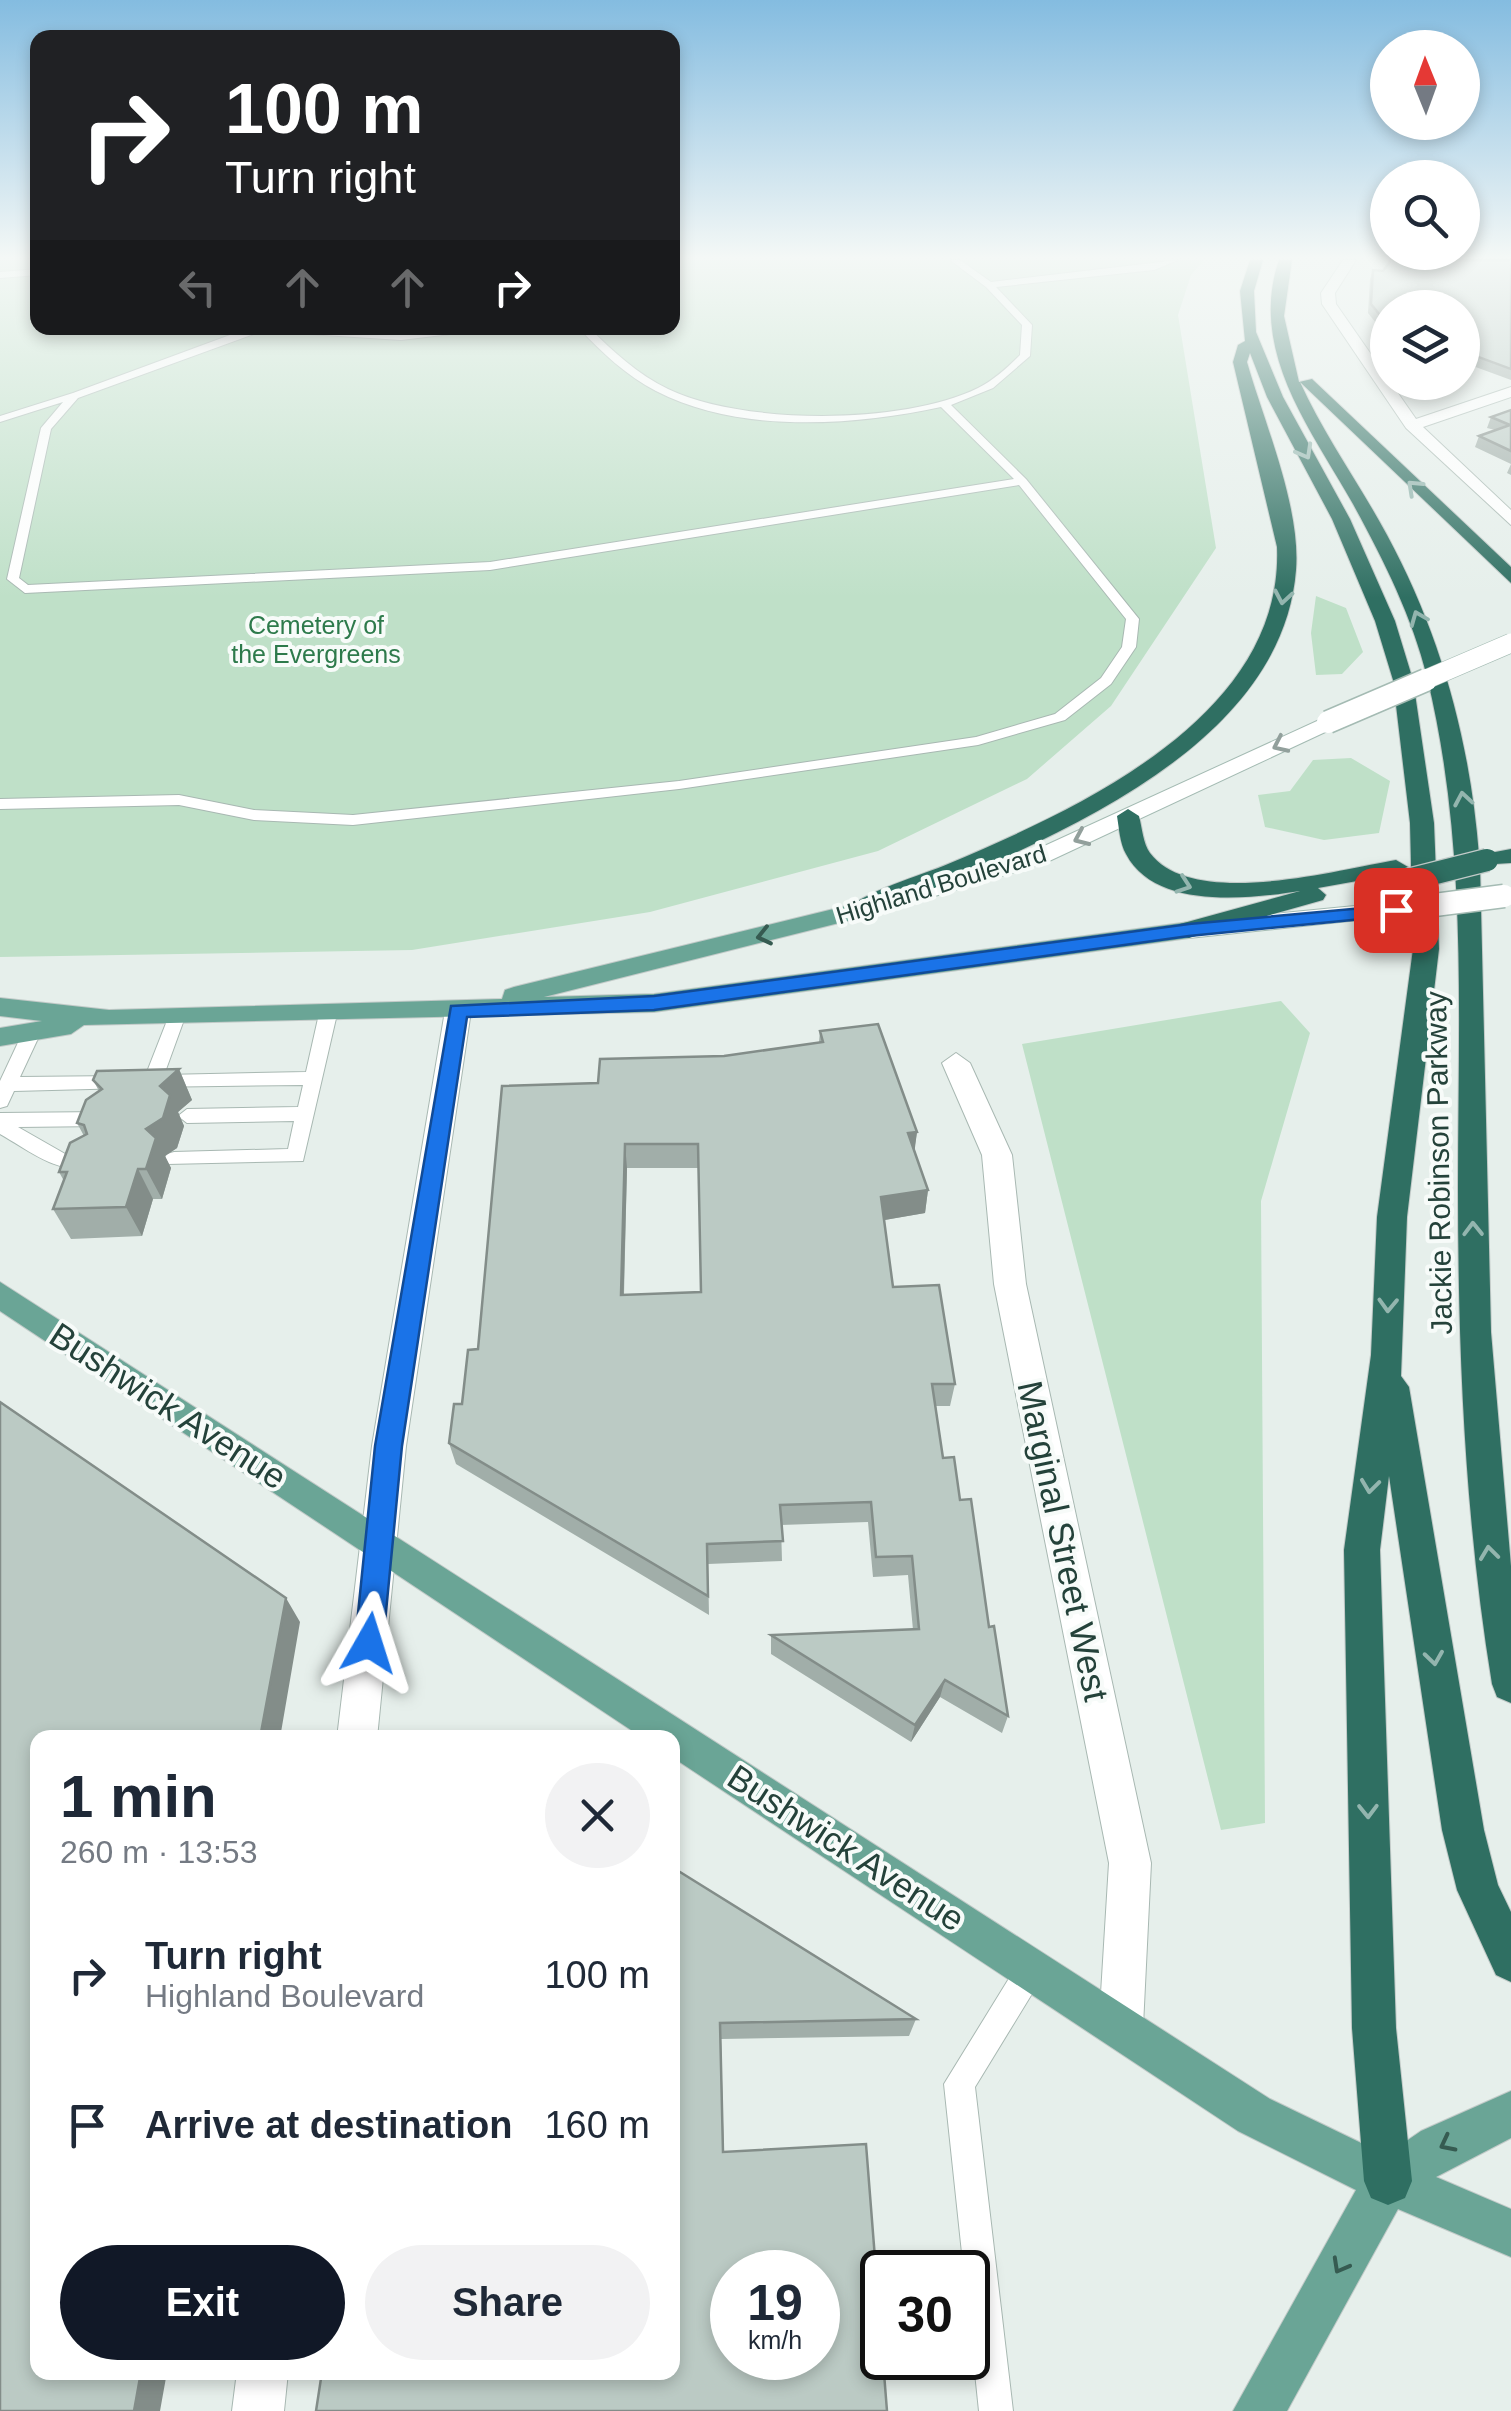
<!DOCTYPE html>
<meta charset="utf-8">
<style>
:root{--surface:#fff;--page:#f2f2f3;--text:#1f2937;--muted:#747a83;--accent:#111827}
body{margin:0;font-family:Arial,sans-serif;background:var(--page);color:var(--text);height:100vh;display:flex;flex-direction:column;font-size:38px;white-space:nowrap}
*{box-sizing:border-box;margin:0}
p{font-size:32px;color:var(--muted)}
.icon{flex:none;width:55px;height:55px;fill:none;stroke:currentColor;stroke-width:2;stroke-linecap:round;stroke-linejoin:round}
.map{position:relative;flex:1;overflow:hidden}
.side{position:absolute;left:30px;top:1730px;width:650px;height:650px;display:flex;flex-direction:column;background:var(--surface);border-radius:20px;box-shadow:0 5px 15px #0003}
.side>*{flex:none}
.guide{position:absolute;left:30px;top:30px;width:650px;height:305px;border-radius:20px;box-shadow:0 5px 15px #0003;background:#202124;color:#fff;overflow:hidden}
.needle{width:65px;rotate:359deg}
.tools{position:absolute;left:1370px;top:30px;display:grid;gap:20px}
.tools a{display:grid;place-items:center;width:110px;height:110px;border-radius:50%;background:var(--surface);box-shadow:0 5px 15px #0003;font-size:50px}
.speed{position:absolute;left:710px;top:2250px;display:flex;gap:20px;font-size:50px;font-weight:700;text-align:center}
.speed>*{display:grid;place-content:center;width:130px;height:130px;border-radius:50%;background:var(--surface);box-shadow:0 5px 15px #0003;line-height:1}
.speed small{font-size:25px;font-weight:400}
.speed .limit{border:5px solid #111;border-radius:15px;background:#fff;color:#111}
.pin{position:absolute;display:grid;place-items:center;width:85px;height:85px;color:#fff;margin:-42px;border-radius:20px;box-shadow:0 5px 15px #0006}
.me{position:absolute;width:110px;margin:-55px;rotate:6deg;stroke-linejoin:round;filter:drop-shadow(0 0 8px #0008)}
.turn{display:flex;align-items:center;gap:35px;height:210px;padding:0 30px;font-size:45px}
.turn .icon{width:130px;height:130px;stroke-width:2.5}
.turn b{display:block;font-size:70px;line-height:85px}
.lanes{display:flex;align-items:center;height:95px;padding:0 30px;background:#0003;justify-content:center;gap:50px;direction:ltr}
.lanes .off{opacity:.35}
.round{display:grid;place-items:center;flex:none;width:105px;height:105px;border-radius:52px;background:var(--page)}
.head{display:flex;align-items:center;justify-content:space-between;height:170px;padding:0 30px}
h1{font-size:60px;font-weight:600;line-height:75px}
.button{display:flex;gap:20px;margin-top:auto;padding:20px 30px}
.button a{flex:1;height:115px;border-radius:60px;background:var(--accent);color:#fff;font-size:40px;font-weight:600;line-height:115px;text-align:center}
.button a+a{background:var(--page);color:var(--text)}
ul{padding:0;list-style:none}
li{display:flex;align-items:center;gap:30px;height:150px;padding:0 30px}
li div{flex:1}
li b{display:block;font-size:38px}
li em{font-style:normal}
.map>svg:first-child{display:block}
</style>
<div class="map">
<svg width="1511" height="2411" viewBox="0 0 1511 2411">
<rect width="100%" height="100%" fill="#e6efeb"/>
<path fill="#bfe0c8" d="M0,260H37L38,328H672L673,260H1204L1191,275L1178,315L1216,548L1111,706L1027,779L878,851L650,912L412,950L0,957Z
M1316,596L1346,608L1363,652L1342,674L1316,675L1311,633Z
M1351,758L1390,781L1379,833L1324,840L1265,827L1258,795L1290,791L1313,760Z
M1281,1001L1310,1033L1261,1201L1265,1823L1221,1830L1022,1044Z"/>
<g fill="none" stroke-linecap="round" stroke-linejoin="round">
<defs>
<path id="lane" d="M950,260H960L991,282L1178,260L1154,270L996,287L1032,325L1030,356L993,388L951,405L1026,479L1139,619L1136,647L1111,684L1065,720L978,745L679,789L353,825L254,820L179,805L0,809V799L179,795L254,810L353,815L679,781L976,737L1055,714L1101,678L1122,647L1126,619L1019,485L490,570L25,593L7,579L41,428L63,402L0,422V416L73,393L249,328L401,334L501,328L401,340L262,331L78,398L51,429L19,578L28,585L490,562L1014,479L941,407C852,426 740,434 656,391C627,376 601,352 579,328H589C613,351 637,374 668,389C743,425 903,425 978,388C994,380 1007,368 1020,355L1022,325L986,287Z
M38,269V275L0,278V272Z
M328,1008L337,1014L303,1161L167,1164L164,1159L167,1154L174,1152L288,1149L294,1121L187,1123L178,1116L187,1109L298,1107L303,1085L145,1087L143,1082L170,1013H182L185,1017L164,1075L306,1072L319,1014Z
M32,1026L41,1032L20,1077L121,1076L130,1083L128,1088L14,1091L7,1106L0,1108V1081L23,1032Z
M103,1112L112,1119L103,1126L18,1127L67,1155L95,1157L98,1162L95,1167C59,1176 30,1151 0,1134V1113Z
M1031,1954L1041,1959L1046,1969L1041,1979L975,2087L1013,2411H979L968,2306V2272H964L944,2084L1021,1959Z"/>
<path id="street" d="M1343,260H1356L1335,293L1336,304L1416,419L1511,387V397L1423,427L1511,510V525L1406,428L1322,304L1321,293Z
M458,1002L471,1011L406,1446L377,1738H337L372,1446L445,1011Z
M956,1053L970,1063L1012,1155L1026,1284L1151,1863L1143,2026L1137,2042L1121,2048L1105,2042L1099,2026L1109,1863L994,1284L982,1155L942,1063Z
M237,2372H288L284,2411H232Z"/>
<path id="secondary" d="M1328,716L1336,717V727L1045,863L885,911L873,903L876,898L1029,853Z
M1396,902L1405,905L1408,910L1405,915L1189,938L1176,930L1189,922Z"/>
<path id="primary" d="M858,903L867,906L870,911L867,916L544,997L654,994L1189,922L1202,930L1189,938L654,1012L84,1025L71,1034L0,1046V1028L42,1021L0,1016V998L109,1010L502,999L505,990L514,987Z
M0,1282L1270,2099L1386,2155L1421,2131L1511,2091V2138L1436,2177L1511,2209V2257L1398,2209L1287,2411H1233L1356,2190L1238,2131L672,1757V1738H643L0,1311Z"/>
<path id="highway" d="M1250,260H1263L1254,291L1256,332L1283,397L1350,519L1395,621L1413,680L1434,823L1439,949L1407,1217L1401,1376L1409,1387L1484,1830L1498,1885L1511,1912V1982L1496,1975L1457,1890L1442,1830L1389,1476L1380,1550L1396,2028L1412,2181L1405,2198L1388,2205L1371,2198L1364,2181L1352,2028L1344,1550L1371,1355L1377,1217L1413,949L1410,823L1393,680L1375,621L1332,519L1267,397L1250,353L1247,362C1264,422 1301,507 1296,570C1281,761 1017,852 867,916L858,919L846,911C859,893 925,874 948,864C1080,808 1284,716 1277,547L1233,362L1238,345L1245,341L1240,291Z
M1279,260H1292L1284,316L1299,382L1312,379L1511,567V583L1300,382C1324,435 1359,483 1387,535C1441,635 1470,741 1479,855L1511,849V863L1480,865L1491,1332L1511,1566V1703L1497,1697L1492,1684C1465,1519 1458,1354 1458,1188C1458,1016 1468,845 1427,677C1412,616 1383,559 1353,504C1311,429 1248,351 1279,260Z
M1128,809L1139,816C1142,827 1143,844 1150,853C1193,910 1336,870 1396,860L1408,867L1396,874L1318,888L1326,895L1323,900L1189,938L1180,936L1176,930L1180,924L1300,891C1249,899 1155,910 1126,854C1120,844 1119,828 1117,816Z"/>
</defs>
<use href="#lane" stroke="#a8b8b2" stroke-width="2"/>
<use href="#street" stroke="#a8b8b2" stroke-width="2"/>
<use href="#secondary" stroke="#a4bbb3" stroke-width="2"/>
<use href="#primary" stroke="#c2cac8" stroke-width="2"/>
<use href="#highway" stroke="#c2cac8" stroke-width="2"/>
<use href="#lane" fill="#fff" fill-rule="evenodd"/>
<use href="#street" fill="#fff" fill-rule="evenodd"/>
<use href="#secondary" fill="#fff" fill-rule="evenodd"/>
<use href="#primary" fill="#6aa596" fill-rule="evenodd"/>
<use href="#highway" fill="#2f6f62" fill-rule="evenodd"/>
<defs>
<path id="secondary-bridge-far1" d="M1420,682L1511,643"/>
<path id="secondary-bridge" d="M1328,722L1426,680
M1396,910L1504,896"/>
<path id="highway-bridge" d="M1396,883L1487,860"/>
</defs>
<use href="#secondary-bridge-far1" stroke="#a4bbb3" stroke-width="20" stroke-linecap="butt"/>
<use href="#secondary-bridge" stroke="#a4bbb3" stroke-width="25" stroke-linecap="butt"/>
<use href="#highway-bridge" stroke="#c2cac8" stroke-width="25" stroke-linecap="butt"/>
<use href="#secondary-bridge-far1" stroke="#fff" stroke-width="19"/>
<use href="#secondary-bridge" stroke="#fff" stroke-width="22"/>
<use href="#highway-bridge" stroke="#2f6f62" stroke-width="22"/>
</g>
<path fill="#a1aea9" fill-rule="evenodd" d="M1511,260V380L1462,362V308H1388V338L1368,313L1370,279L1373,270L1383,271Z
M1511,410V475L1507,473L1511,464L1475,447L1479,436L1495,430L1487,428L1491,417Z
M820,1031L917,1132L914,1151L928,1190L925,1213L884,1220L893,1287L955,1384L950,1406H936L943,1458L960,1500L1008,1716L1002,1733L940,1697L911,1742L771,1654V1635L913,1630L908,1575L873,1577L868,1522L781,1525L782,1561L708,1564L709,1615L456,1464L449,1443L478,1349L598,1083L724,1056L819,1042ZM627,1168H699L701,1292L624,1295Z
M179,1069L192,1100L178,1112L184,1126L177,1148L165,1156L171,1168L162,1199H153L142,1236L71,1239L53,1209L64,1181L59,1172L84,1136L77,1123L99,1091L93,1080Z
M672,1867L916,2019L909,2036L721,2039Z"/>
<path fill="#838d89" d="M179,1069L192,1100L178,1112L184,1126L177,1148L165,1156L171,1168L162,1199L146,1169V1129L160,1086Z
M917,1132L914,1155L908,1133Z
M625,1144L627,1168L623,1317L621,1295Z
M138,1169L153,1199L142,1236L126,1207Z
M928,1190L925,1213L879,1221L881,1197Z
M286,1598L300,1622L280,1738H260Z
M945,1680L940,1697L911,1742L915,1725Z
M720,2023L721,2039L724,2163L723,2152Z
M141,2372H167L160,2411H134Z"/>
<path fill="#bbcac4" stroke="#838d89" stroke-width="2.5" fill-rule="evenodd" d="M1391,260H1511V369L1462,351V308H1388V325L1371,304L1373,270L1383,271Z
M1511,410V451L1479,436L1510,425L1491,417Z
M878,1024L917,1132L908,1133L928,1190L881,1197L893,1287L939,1285L955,1384H932L943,1458L954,1457L960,1500L971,1499L989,1627L994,1626L1008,1716L945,1680L915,1725L771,1635L919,1629L912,1556L876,1557L871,1502L780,1505L783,1541L707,1544L708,1596L449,1443L454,1404H462L468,1350L478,1349L502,1086L598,1083L600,1059L724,1056L823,1042L820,1031ZM625,1144H698L701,1292L621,1295Z
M179,1069L160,1086L170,1095L163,1118L146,1129L156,1138L146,1169H138L126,1207L53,1209L67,1172H59L70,1143L87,1134L84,1125L77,1123L86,1100L102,1089L93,1080L97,1071Z
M0,1402L286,1598L260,1738H38V2372H141L134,2411H0Z
M485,1733V1738H408L409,1734Z
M672,1867L916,2019L720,2023L723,2152L866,2144L887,2411H316L322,2372H672ZM732,2272H818V2358H732Z"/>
<defs><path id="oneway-chevron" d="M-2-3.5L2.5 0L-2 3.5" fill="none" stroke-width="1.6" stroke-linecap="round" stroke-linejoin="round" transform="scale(2.5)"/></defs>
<g stroke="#93b5ae">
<use href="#oneway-chevron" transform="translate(1305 452) rotate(61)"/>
<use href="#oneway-chevron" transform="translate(1414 487) rotate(-137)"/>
<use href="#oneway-chevron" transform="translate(1283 597) rotate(100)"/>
<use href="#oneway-chevron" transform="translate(1418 618) rotate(-112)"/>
<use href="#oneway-chevron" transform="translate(1463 799) rotate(-100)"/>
<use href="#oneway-chevron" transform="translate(1184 885) rotate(19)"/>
<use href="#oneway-chevron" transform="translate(1473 1229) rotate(-91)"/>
<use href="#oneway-chevron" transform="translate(1388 1305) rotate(92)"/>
<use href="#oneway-chevron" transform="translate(1370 1486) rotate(97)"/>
<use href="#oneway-chevron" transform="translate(1489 1553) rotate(-97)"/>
<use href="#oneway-chevron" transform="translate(1434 1658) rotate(82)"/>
<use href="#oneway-chevron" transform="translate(1368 1811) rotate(89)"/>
</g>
<g stroke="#92a09c">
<use href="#oneway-chevron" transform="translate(1280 745) rotate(155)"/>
<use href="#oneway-chevron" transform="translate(1081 838) rotate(156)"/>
</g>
<g stroke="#365b51">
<use href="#oneway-chevron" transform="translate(764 936) rotate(167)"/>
<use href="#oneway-chevron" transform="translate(1447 2144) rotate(153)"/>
<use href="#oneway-chevron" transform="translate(1340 2266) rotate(119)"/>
</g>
<linearGradient id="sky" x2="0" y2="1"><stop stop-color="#84bce0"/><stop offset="0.43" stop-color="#f4f8f6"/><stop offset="1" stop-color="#f4f8f6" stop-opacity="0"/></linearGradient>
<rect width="1511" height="598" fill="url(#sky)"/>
<path fill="#1a73e8" stroke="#114b97" stroke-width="2.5" d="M1396,905L1406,910L1403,915L1189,936L654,1010L467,1017L402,1446L383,1643L379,1653L369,1657L359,1653L355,1643L375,1446L451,1006L654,996L1189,924Z"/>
<g text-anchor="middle" stroke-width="8" stroke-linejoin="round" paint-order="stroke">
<g font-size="25" fill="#2d7a4b" stroke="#f7fbf9">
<text x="316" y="634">Cemetery of<tspan x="316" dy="29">the Evergreens</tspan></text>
</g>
<g font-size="25" fill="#24423a" stroke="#f7fbf9">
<text transform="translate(941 884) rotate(-17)" y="9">Highland Boulevard</text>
</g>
<g font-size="30" fill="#24423a" stroke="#f7fbf9">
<text transform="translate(1439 1163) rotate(-91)" y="10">Jackie Robinson Parkway</text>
</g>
<g font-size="35" fill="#24423a" stroke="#f7fbf9">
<text transform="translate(168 1406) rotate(33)" y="12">Bushwick Avenue</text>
<text transform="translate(1063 1541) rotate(78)" y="12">Marginal Street West</text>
<text transform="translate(846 1848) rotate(33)" y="12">Bushwick Avenue</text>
</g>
</g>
</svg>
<div class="tools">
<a><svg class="needle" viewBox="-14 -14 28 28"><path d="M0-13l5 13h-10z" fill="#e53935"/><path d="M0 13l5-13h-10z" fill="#747a83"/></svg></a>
<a><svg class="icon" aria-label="search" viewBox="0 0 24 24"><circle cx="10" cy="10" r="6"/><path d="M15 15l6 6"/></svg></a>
<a><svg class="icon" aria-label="layers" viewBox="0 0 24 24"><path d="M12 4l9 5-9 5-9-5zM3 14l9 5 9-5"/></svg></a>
</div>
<div class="speed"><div>19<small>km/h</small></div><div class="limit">30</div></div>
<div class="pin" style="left:1396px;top:910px;background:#d93025"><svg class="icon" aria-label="arrive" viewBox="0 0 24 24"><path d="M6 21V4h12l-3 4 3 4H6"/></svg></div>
<svg class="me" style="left:369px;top:1643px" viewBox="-20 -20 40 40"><path d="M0-17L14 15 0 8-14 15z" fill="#1a73e8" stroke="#fff" stroke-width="4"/></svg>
<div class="guide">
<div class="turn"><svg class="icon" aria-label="right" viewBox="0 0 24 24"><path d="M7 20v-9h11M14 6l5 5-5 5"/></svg><div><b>100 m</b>Turn right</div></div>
<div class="lanes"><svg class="icon off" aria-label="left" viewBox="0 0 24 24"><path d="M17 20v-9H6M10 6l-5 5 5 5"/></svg><svg class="icon off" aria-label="ahead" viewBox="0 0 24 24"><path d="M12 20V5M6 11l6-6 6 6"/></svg><svg class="icon off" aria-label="ahead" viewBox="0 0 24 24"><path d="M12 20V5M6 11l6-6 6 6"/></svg><svg class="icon" aria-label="right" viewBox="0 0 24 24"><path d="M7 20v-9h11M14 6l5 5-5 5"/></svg></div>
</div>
<section class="side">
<div class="head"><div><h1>1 min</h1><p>260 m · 13:53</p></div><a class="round"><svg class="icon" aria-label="close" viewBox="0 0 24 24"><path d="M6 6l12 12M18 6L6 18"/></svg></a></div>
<ul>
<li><svg class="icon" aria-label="right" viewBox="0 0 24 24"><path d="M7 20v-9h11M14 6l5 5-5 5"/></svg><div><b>Turn right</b><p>Highland Boulevard</p></div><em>100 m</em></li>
<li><svg class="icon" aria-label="arrive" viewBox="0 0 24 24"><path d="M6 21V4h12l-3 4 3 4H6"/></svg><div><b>Arrive at destination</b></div><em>160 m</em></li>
</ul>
<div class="button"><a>Exit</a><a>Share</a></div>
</section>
</div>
